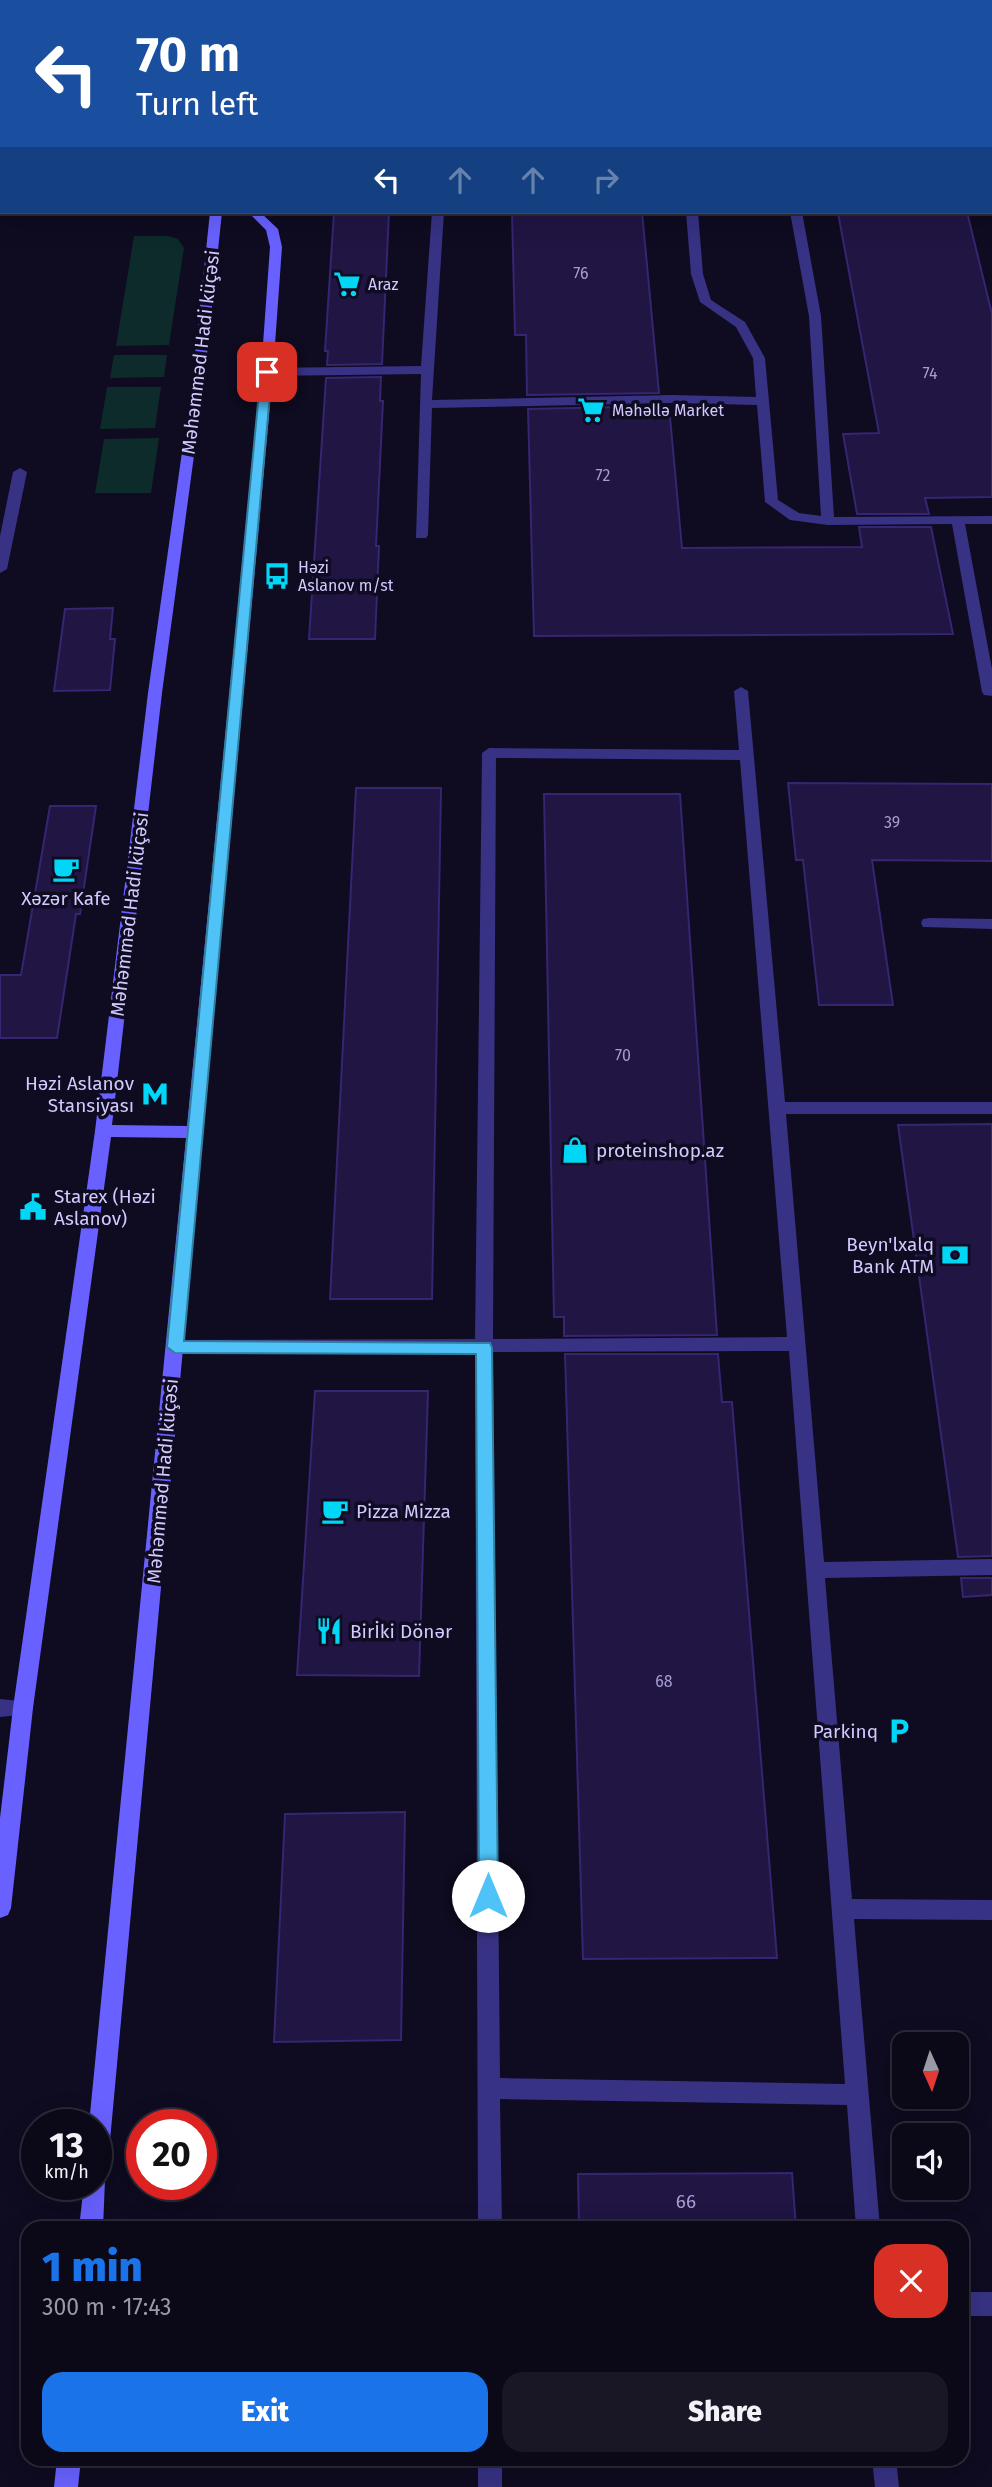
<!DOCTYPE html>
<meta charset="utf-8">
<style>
:root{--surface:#0b0818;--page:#191625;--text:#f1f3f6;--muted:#9a9aa2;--line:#2b2937;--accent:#1a73e8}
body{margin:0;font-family:"Fira Sans",sans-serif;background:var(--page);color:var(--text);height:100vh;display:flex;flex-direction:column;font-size:26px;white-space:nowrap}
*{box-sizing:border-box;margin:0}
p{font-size:23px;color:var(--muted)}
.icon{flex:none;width:38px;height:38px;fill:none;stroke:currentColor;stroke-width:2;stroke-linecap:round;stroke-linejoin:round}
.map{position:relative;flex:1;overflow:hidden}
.drawer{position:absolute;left:21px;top:2221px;width:948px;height:245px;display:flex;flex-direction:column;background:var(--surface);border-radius:21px;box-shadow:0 7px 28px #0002,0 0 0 2px var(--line)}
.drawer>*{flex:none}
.banner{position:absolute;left:0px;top:0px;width:992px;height:214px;box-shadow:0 7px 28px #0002,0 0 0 2px var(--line);background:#1a4fa0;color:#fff;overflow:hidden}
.needle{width:46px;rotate:177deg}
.buttons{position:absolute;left:892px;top:2032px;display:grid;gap:14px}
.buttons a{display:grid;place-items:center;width:77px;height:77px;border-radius:14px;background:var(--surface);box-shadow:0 7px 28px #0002,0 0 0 2px var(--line);font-size:35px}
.speed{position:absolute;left:21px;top:2109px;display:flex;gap:14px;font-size:35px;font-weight:700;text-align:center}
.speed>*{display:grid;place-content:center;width:91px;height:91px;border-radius:50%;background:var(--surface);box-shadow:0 7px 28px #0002,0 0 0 2px var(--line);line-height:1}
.speed small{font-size:18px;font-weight:400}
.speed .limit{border:10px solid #d22;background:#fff;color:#111}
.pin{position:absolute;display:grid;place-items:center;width:60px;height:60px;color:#fff;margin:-30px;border-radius:14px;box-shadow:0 4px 10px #0006}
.me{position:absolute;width:77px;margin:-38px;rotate:0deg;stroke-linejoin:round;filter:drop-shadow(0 0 5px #0008)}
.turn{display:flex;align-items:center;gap:24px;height:147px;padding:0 21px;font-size:32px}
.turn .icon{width:91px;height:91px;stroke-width:2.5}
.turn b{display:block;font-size:49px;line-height:60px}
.lanes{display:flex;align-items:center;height:66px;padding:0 21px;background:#0003;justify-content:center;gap:35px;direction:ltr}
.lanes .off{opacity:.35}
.round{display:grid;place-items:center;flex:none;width:74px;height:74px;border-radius:21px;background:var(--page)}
.overview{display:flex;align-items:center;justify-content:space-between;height:119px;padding:0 21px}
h1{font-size:42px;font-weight:800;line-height:52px;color:var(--accent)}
.action{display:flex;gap:14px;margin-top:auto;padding:14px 21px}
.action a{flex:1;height:80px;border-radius:21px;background:var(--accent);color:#fff;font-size:28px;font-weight:800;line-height:80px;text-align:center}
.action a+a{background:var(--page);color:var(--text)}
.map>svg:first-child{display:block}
</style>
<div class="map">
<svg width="992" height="2487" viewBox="0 0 992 2487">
<rect width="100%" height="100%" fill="#0f0b20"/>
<path fill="#0d2b2a" d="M134,236H168L178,239L184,248L169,345L116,346Z
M114,355H167L164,377L110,378Z
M107,387H161L155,428L100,429Z
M159,438L151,493H95L104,439Z"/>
<path fill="#201543" stroke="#362571" stroke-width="2" d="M334,212H389L382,364L327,365L328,351H325Z
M512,212H642L659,393L527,395L526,335H515Z
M967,212L992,314V497L925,498L929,514H857L843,434L879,433L838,213Z
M381,377L380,401H383L376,546H379L375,639H309L326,378Z
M669,406L682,548L862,547L859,527H931L953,634L534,636L528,409Z
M113,608L110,639H115L110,690L54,691L65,609Z
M788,783L992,784V861L872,860L893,1005H819L803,860H796Z
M356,788H441L432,1299H330Z
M544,794H680L717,1335L564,1336V1317H554Z
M50,806H96L80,914H76L57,1038H0V975H21Z
M992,1124V1556L958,1557L898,1125Z
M565,1354H718L722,1402H732L777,1958L583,1959Z
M315,1391H428L419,1676L297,1675Z
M961,1578H992V1595L963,1597Z
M405,1812L401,2040L274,2042L285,1814Z
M792,2173L796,2228H579L578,2174Z"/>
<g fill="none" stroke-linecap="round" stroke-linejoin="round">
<path fill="#373283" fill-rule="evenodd" d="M97,0H107L96,2Z
M296,0H306V2H296Z
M447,0H457V2H447Z
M674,0H684V2H674Z
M753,0H763V2H753Z
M0,43H2V49H0Z
M432,212H444L432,400L672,395L756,397L753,358L736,327L700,302L691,274L686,212H698L703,274L711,300L745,322L765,358L778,500L799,513L821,516L809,316L790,212H802L821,316L834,517L992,516V524H965L992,669V696L984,695L982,692L952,524L828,525L790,520L765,502L757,405L672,403L432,408L428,535L426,538H416L421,374L267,376L261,372L267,368L421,366Z
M20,468L27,472L7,569L0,573V536L13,472Z
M741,687L748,691L785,1102H992V1114H786L824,1562L992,1559V1575L825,1578L852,1899L992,1900V1920L854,1919L880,2228H856L847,2105L500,2099L502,2228H478L475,1352L175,1354L169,1352L166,1347L169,1342L175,1340L475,1339L482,753L489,748L739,750L734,691ZM496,758L740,760L787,1337L493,1339ZM789,1351L845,2084L500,2078L493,1352Z
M929,918L992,919V929L923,927L921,923L923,919Z
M0,1699L30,1702L33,1708L30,1714L0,1717Z
M962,2292H992V2316H962Z
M478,2459H502V2487H478Z
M872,2459H896L899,2487H875Z"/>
<path fill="#373283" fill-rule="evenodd" d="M237,0H247V2H237Z"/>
<path fill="#6961ff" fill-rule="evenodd" d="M0,181H2V187H0Z
M210,212H222L205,374L162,693L112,1125L187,1126L261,372L270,247L266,230L248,212H260L278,229L282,247L273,372L107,2173L105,2180L103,2228H79L84,2184H96V2124H89L186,1138L111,1137L33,1708L11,1908L8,1915L0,1918V1818L13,1708L95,1131L148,693L193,374Z
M57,2459H81L78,2487H54Z"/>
</g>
<path fill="#4fc3f7" stroke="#337fa1" stroke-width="2" d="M267,368L272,372L184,1341L490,1343L492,1348L498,1896L495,1902L488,1905L481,1902L479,1896L476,1354L175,1353L167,1347L261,372Z"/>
<defs>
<symbol id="supermarket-bare" viewBox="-9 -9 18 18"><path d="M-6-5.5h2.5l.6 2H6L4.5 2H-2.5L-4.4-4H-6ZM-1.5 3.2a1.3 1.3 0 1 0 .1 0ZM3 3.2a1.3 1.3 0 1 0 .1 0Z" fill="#00d6f5" stroke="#0f0b20" stroke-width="2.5" paint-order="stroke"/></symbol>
<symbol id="bus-bare" viewBox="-9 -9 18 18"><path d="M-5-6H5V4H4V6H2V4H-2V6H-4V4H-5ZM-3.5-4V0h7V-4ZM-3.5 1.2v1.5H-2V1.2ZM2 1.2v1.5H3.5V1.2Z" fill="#00d6f5" stroke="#0f0b20" stroke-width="2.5" paint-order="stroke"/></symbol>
<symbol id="cafe-bare" viewBox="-9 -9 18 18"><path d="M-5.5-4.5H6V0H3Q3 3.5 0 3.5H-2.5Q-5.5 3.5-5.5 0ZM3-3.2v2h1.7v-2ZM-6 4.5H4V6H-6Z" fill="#00d6f5" stroke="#0f0b20" stroke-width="2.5" paint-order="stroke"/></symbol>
<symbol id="metro-bare" viewBox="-9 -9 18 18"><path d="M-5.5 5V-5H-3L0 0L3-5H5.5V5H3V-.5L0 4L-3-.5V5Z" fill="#00d6f5" stroke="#0f0b20" stroke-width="2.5" paint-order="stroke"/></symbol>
<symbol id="shop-bare" viewBox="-9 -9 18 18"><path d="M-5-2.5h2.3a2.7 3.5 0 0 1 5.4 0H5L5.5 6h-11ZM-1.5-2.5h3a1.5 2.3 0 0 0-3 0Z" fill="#00d6f5" stroke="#0f0b20" stroke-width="2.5" paint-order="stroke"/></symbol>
<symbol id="civic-bare" viewBox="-9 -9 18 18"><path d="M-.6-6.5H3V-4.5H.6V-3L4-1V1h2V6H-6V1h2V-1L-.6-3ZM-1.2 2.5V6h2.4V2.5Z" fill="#00d6f5" stroke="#0f0b20" stroke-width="2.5" paint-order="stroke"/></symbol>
<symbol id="bank-bare" viewBox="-9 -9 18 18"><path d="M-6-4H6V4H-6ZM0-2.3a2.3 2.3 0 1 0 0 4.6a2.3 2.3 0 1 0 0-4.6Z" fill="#00d6f5" stroke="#0f0b20" stroke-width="2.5" paint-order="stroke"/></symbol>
<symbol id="restaurant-bare" viewBox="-9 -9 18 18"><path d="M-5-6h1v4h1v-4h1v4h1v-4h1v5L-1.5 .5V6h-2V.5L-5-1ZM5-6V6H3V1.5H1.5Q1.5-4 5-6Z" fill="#00d6f5" stroke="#0f0b20" stroke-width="2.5" paint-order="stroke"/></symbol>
<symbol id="parking-bare" viewBox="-9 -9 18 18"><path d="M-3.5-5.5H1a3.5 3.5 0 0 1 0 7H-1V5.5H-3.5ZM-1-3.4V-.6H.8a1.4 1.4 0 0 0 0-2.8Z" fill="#00d6f5" stroke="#0f0b20" stroke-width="2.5" paint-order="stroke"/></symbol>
</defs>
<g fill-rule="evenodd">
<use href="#supermarket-bare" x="328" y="265" width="38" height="38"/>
<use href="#supermarket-bare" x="572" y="391" width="38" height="38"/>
<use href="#bus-bare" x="258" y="557" width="38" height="38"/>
<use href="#cafe-bare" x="47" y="850" width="38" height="38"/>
<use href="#metro-bare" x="136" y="1075" width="38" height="38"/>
<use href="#shop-bare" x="556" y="1131" width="38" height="38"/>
<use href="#civic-bare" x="14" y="1188" width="38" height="38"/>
<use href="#bank-bare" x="936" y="1236" width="38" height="38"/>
<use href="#cafe-bare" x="316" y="1492" width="38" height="38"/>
<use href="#restaurant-bare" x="310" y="1612" width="38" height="38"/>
<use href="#parking-bare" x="880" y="1712" width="38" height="38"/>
</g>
<g text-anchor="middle" stroke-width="7" stroke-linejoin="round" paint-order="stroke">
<g font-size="16" fill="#a69dd0">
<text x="581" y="279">76</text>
<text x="930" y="379">74</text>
<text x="603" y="481">72</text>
<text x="892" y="828">39</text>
<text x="623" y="1061">70</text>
<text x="664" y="1687">68</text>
</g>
<g font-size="16" fill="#d2caff" stroke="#0f0b20" text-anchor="start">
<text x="368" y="290">Araz</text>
<text x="612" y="416">Mәhәllә Market</text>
<text x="298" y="573">Həzi<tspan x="298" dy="18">Aslanov m/st</tspan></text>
</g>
<g font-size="19" fill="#d2caff" stroke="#0f0b20">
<text transform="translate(200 352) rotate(-83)" y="7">Məhəmməd Hadi küçəsi</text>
<text transform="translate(129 914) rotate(-83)" y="7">Məhəmməd Hadi küçəsi</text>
<text transform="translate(162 1481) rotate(-85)" y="7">Məhəmməd Hadi küçəsi</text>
</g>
<g font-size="19" fill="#d2caff" stroke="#0f0b20" text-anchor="start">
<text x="66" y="905" text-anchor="middle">Xəzər Kafe</text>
<text x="134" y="1090" text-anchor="end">Həzi Aslanov<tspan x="134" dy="22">Stansiyası</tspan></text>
<text x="596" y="1157">proteinshop.az</text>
<text x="54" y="1203">Starex (Həzi<tspan x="54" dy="22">Aslanov)</tspan></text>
<text x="934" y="1251" text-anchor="end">Beyn'lxalq<tspan x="934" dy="22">Bank ATM</tspan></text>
<text x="356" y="1518">Pizza Mizza</text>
<text x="350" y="1638">Birİki Dönər</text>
<text x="878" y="1738" text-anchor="end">Parkinq</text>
</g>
<g font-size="19" fill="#a69dd0">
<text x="686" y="2208">66</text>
</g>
</g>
</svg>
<div class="buttons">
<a><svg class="needle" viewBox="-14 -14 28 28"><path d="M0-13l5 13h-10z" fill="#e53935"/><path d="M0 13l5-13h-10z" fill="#9a9aa2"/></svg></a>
<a><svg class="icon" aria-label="sound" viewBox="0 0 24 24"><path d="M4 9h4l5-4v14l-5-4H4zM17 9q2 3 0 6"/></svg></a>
</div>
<div class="speed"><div>13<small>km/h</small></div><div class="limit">20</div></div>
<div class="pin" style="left:267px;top:372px;background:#d93025"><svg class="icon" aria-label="arrive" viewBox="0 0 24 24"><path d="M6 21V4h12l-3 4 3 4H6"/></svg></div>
<svg class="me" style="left:488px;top:1896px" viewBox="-20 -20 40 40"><circle r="19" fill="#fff"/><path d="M0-13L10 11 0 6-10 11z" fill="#4fc3f7"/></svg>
<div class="banner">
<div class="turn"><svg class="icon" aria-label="left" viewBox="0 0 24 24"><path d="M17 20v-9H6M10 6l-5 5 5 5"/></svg><div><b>70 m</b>Turn left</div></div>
<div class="lanes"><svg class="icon" aria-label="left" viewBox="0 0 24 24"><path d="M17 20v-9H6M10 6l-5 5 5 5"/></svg><svg class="icon off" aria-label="ahead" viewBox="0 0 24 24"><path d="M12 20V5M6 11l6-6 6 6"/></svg><svg class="icon off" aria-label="ahead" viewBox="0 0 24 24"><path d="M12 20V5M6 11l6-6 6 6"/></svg><svg class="icon off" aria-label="right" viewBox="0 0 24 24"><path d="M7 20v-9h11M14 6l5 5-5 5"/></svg></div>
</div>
<section class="drawer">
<div class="overview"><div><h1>1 min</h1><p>300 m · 17:43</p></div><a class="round" style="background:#d93025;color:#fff"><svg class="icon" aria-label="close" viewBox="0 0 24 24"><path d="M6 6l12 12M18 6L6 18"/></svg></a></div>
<div class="action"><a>Exit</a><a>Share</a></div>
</section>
</div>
